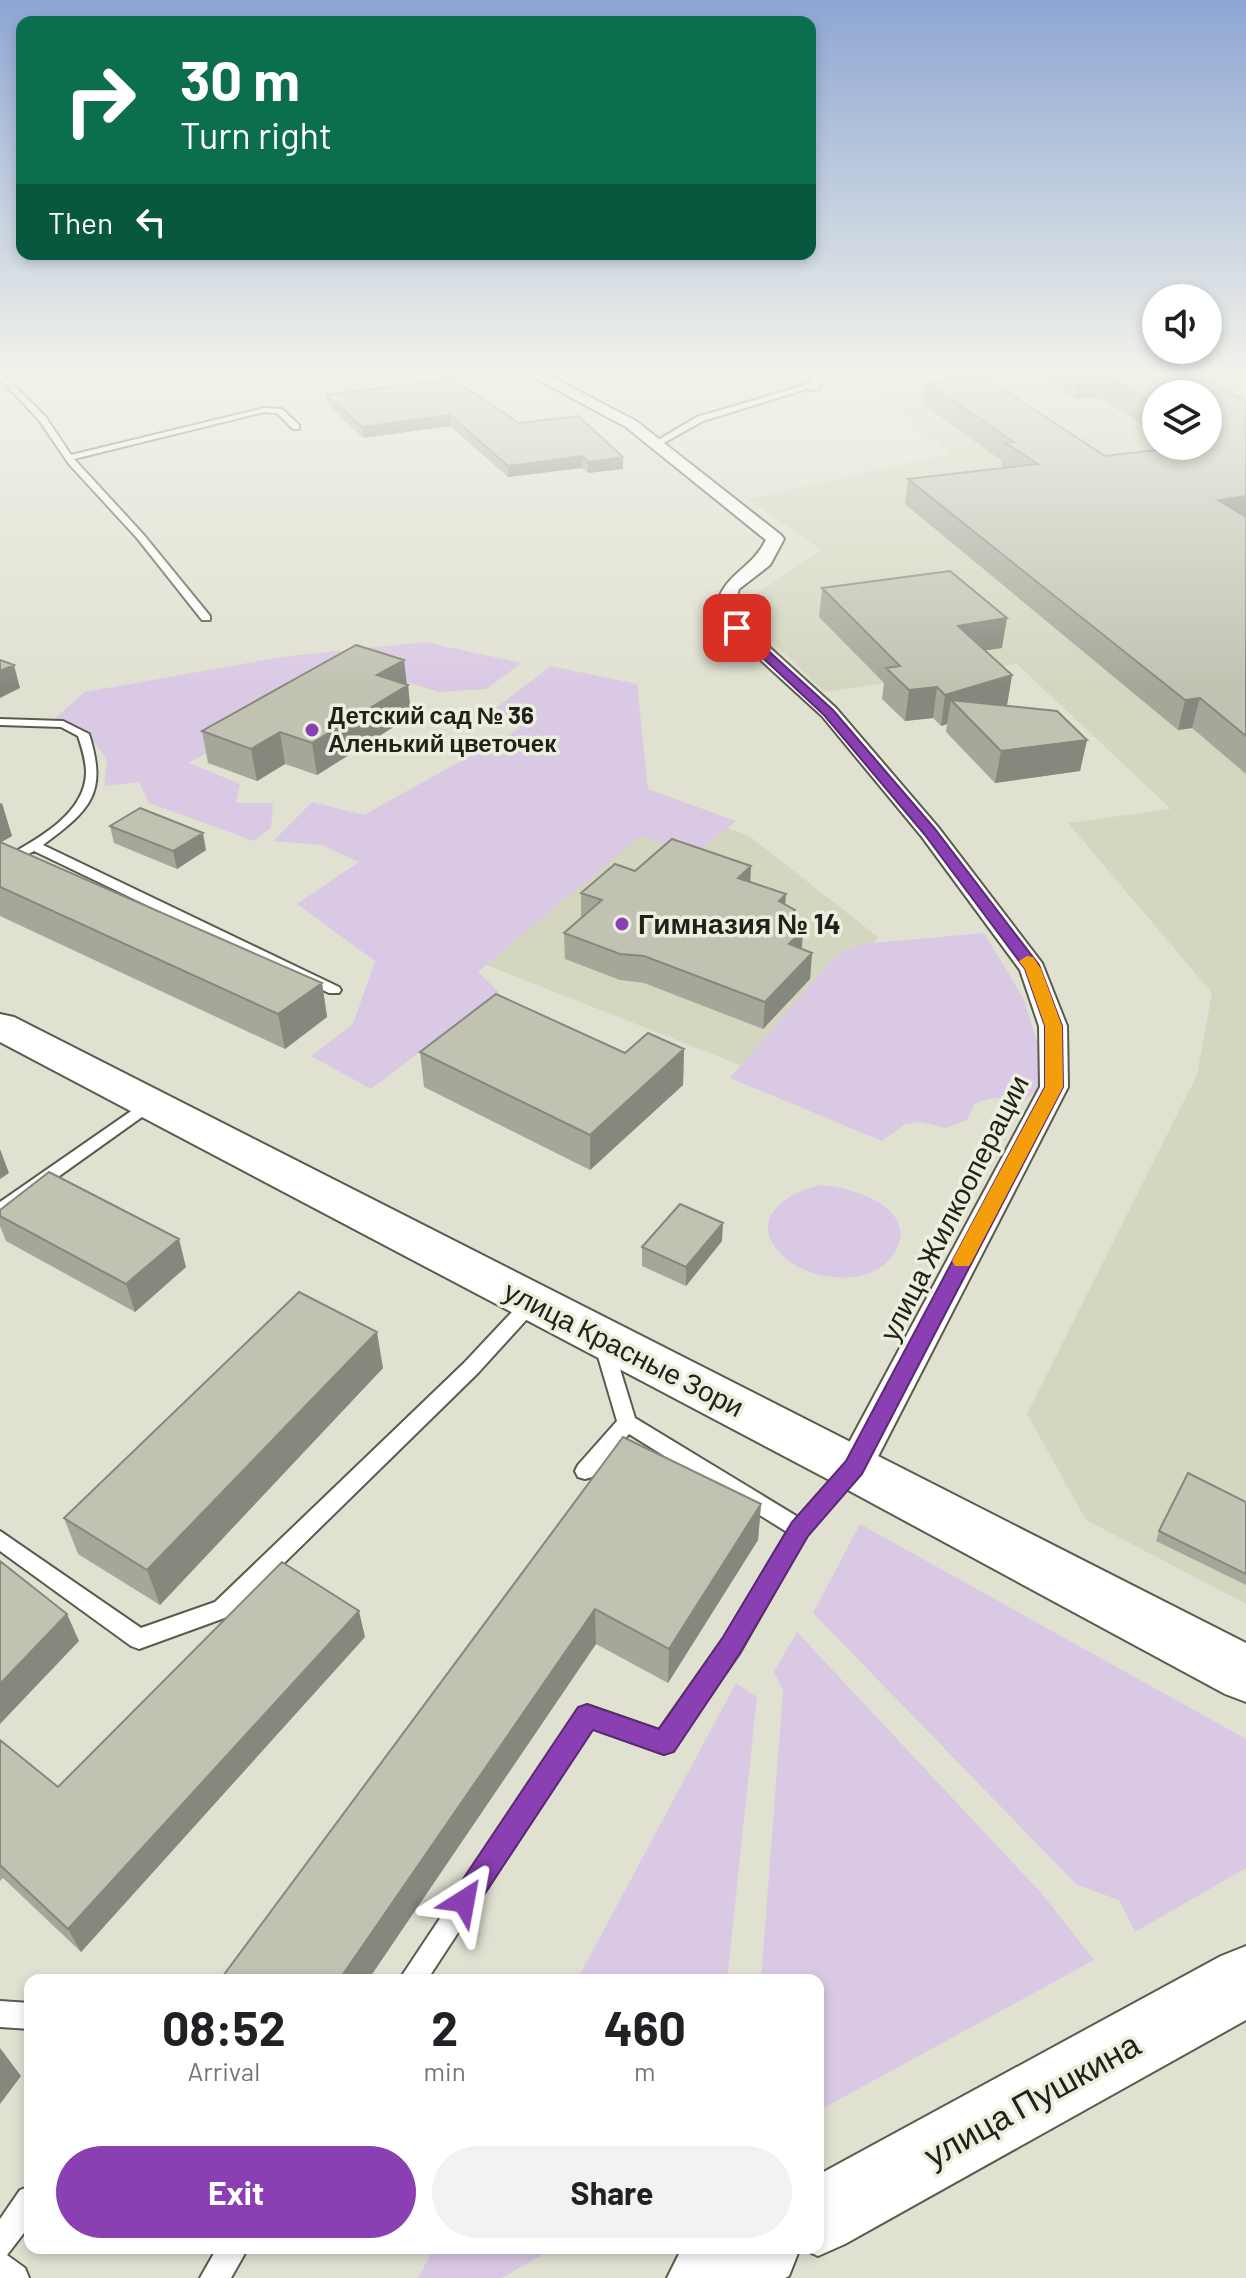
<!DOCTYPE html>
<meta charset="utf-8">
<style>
:root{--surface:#fff;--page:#f2f2f2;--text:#202124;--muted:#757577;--accent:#8a40b2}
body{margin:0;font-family:Barlow,sans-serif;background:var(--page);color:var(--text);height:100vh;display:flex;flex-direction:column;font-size:30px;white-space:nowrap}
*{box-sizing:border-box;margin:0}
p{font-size:26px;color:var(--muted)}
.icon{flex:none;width:44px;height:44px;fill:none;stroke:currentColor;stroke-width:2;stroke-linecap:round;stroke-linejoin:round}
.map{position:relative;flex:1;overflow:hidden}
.drawer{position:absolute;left:24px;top:1974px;width:800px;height:280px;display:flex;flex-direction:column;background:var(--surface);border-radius:16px;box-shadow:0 4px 12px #0003}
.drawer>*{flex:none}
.guide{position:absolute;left:16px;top:16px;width:800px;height:244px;border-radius:16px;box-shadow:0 4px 12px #0003;background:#0b6e4f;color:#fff;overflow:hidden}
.buttons{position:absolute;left:1142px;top:284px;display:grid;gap:16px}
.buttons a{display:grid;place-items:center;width:80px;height:80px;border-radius:50%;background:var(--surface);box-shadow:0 4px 12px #0003;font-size:40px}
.pin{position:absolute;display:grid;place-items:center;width:68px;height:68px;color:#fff;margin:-34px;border-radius:16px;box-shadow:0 4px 12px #0006}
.me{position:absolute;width:88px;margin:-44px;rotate:34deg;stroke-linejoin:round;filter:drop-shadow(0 0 6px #0008)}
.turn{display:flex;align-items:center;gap:28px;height:168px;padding:0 32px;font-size:36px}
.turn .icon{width:104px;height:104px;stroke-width:2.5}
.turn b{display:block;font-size:56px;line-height:68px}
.then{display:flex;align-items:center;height:76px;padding:0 32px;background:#0003;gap:16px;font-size:30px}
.eta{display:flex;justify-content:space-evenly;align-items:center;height:136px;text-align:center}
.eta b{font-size:48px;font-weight:700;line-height:56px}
.action{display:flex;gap:16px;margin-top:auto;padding:16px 32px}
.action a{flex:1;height:92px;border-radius:48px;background:var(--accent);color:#fff;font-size:32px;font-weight:700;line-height:92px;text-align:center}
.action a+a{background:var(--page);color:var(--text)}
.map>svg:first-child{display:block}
</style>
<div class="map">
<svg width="1246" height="2278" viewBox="0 0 1246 2278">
<rect width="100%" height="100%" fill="#e0e1d1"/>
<path fill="#d5d6c0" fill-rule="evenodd" d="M1014,369H1246V1604L1086,1520L1027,1414L1197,1075L1212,993L1068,823L1171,809L1017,664L824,692L736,607L821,550L748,499L949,454L879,395L1027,377ZM1156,394H1208V446H1156Z
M547,769L748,835L878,937L755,1071L350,911Z"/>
<path fill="#dac9e5" d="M425,642L522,663L486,689L439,692L365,669L313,691L189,763L240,784L236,803H273L271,828L254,841L149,803L139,782L104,786L107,760C92,737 81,727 55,718L85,692L281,657Z
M551,666L637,684L648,789L736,821L696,853L640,836L478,972L499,992L371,1089L311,1056L353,1024L375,961L297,904L359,862L322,845L273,841L312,802L364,815L520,728L496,708Z
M984,933L1024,999L1040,1051L1038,1090L1024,1101L993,1098L975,1103L967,1120L946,1128L920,1122L905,1124L882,1141L730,1078L838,953L862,944Z
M821,1185C852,1187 924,1209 893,1255C870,1289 808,1281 782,1255C746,1219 787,1192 821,1185Z
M860,1524L1246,1739V1868L1135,1932L1119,1900L1077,1885L813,1613Z
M797,1632L1043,1895L1094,1960L818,2111V1980H761L783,1691L774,1672Z
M736,1683L757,1697L727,1980H577Z
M434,2248H554L502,2278H418Z"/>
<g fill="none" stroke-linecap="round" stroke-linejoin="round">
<defs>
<path id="lane" d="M0,372L45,416L71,455L264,408L282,409L299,425V429H293L277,413L264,412L74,459L143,534L210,616V620H202L137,538L69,464L39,420L0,378Z
M809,384L816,386L703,421L660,445L653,443L697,417Z
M0,719L63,721L89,734C108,794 90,810 43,845L339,987L341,990L339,993H329L34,851L0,869V860C32,842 85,816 86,773C86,760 82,748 78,736L61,727L0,725Z
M150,1098L156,1099L158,1103L156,1107L6,1214L0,1216V1202Z
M532,1295L538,1297L541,1302L538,1307L478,1373L230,1616L139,1649L131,1646L0,1551V1531L141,1628L215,1602L464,1363L526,1297Z
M603,1336L609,1338L612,1343L635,1418L798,1517L844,1465L851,1463L858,1465L861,1471L807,1535L740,1652L672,1751L664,1754L592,1728L427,1980H399L579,1709L587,1705L659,1730L724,1638L787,1532L629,1434L592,1477L585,1479L578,1477L575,1471L578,1465L617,1421L594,1343L597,1338Z
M0,2001L30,2003V2029L0,2027Z
M30,2186V2225L7,2255L25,2268L29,2278H0V2219L20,2190Z
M217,2248H248L231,2278H200Z"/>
<path id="street" d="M518,369H536L636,421L781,535L784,539L770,565L739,589L734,605L745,625L836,708L938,827L1042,963L1067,1026L1068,1087L867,1478L854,1482L841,1478L836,1467L1040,1087L1039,1026L1020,970L922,837L822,716L730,632L716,605C727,571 750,571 766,540L626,427Z
M804,369H822L829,374L817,389L812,390L805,386L814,375Z"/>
<path id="secondary" d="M0,1014L14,1017L1246,1643V1702L1225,1694L835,1483L0,1042Z
M1246,1946V2020L845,2244L818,2256L800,2248L789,2276L785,2278H667L682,2248H818V2175L1221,1956Z"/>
</defs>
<use href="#lane" stroke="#5a5b4d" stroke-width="4"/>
<use href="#street" stroke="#5a5b4d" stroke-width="4"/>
<use href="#secondary" stroke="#5a5b4d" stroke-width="4"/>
<use href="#lane" fill="#fff" fill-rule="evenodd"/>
<use href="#street" fill="#fff" fill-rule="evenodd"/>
<use href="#secondary" fill="#fff" fill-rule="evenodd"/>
</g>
<path fill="#a6a799" d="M1024,369H1185L1246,401V774L1192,728L1178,730L905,504L908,479L1002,468L1001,467L1002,461L924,405L926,382L1105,456L1158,450L1159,446H1208V394H1156V432L1096,397L1074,399Z
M326,395L519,423L623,469L588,473L582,468L508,477L450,426L363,438L328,405Z
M822,588L1002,648L985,650L1012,675L1007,705L1005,706L1087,740L1080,771L995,783L946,732L947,724L941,726L933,718L905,721L882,699L884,683L819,617Z
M404,660L406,684L408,685L411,716L317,775L285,764L257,781L208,763L202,731Z
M0,802L12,836L1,842L322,983L327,1017L285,1049L0,916Z
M110,826L206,850L177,869L114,843Z
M635,871L750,882L795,910L793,927L803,930L802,949L812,953L810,979L763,1029L644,983L620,980L565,959L564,933L581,918V893Z
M684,1049L683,1085L590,1170L424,1087L420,1052L625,1053Z
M0,1210L186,1267L135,1312L6,1241L0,1226Z
M722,1241L686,1286L642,1266V1247Z
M383,1368L160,1605L78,1554L64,1518Z
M623,1437L761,1504L758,1540L668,1683L596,1644L368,1980Z
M1246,1502V1585L1156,1541L1159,1531Z
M365,1637L81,1952L3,1878L0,1881V1740L58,1787Z"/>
<path fill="#87887d" d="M1101,374L1096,397L1074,399L1078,376Z
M450,415V426L363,438L362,427Z
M582,456V468L508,477V466Z
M623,457V469L588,473V462Z
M1246,496V521L1218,500Z
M1007,618L1002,648L953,655L958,626Z
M404,660L407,686L408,685L411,716L317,775L312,743L377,675Z
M14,665L20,688L0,698V671Z
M1012,675L1007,705L968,717L951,700L947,724L941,726L945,695Z
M937,687L933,718L905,721L909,690Z
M1200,698L1192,728L1178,730L1185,700Z
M280,732L285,764L257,781L251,749Z
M1087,740L1080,771L995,783L1001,751Z
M2,803L12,836L0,843V804Z
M203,833L206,850L177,869L173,851Z
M751,866L750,892L738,878Z
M786,894L784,920L779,901Z
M795,910L793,936L782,923Z
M803,930L801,956L789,944Z
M812,953L810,979L763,1029L765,1002Z
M322,983L327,1017L285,1049L278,1014Z
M684,1049L683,1085L590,1170V1135Z
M0,1149L9,1173L0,1179Z
M723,1223L722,1241L686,1286V1267Z
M179,1239L186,1267L135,1312L126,1284Z
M377,1332L383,1368L160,1605L147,1570Z
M761,1504L758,1540L668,1683L669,1649Z
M595,1609L596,1644L368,1980H339Z
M359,1611L365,1637L81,1952L68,1929Z
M67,1614L79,1641L0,1724V1684Z
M0,2048L21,2076L0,2104Z"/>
<path fill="#c1c2b2" stroke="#87887d" stroke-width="2" d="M1066,369H1185L1246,401V496L1218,500L1246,517V736L1200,698L1185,700L908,479L1038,464L1005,443L1014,442L926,382L984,377L1105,456L1189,446H1208V394H1156V405L1101,374L1078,376Z
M453,379L519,423L578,416L623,457L588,462L582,456L508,466L450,415L362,427L326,395Z
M950,571L1007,618L958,626L1012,675L945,695L937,687L909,690L886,668L900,666L822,588Z
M356,645L404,660L377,675L408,685L312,743L280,732L251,749L202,731Z
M0,660L14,665L0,671Z
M951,700L1057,711L1087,740L1001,751Z
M140,808L203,833L173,851L110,826Z
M672,839L751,866L738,878L786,894L779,901L795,910L782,923L803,930L789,944L812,953L765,1002L644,956L620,954L564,933L602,900L581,893L615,864L635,871Z
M0,842L322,983L278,1014L0,887Z
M496,994L625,1053L648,1033L684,1049L590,1135L420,1052Z
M49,1172L179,1239L126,1284L0,1216V1210Z
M680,1204L723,1223L686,1267L642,1247Z
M299,1292L377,1332L147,1570L64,1518Z
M623,1437L761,1504L669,1649L595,1609L339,1980H220Z
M1188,1473L1246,1502V1574L1159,1531Z
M0,1561L67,1614L0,1684Z
M282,1562L359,1611L68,1929L0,1865V1740L58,1787Z"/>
<linearGradient id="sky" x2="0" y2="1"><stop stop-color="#8da6d3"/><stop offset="0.54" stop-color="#f1f2ea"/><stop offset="1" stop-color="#f1f2ea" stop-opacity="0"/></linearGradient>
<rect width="1246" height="688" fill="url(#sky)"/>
<path fill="#8a40b2" stroke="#5a2a74" stroke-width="2" d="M733,626H741L833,710L935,829L1039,965L1062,1026L1063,1087L862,1474L808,1536L740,1653L674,1752L664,1755L593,1730L474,1910L464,1915L455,1910L450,1901L455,1891L578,1707L587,1704L659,1729L723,1637L792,1522L846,1461L1045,1087V1026L1025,969L925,835L824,715L733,630Z"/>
<path fill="#f59e0b" d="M1027,956L1033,957L1041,969L1062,1026L1063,1087L972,1261L969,1266H955L952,1261L1045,1087V1026L1025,969L1019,961Z"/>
<g fill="#8a40b2" stroke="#edefde" stroke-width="3">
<circle cx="312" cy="730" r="8"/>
<circle cx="622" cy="924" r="8"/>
</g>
<g text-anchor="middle" stroke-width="7" stroke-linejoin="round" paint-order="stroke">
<g font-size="24" font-weight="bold" fill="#22221c" stroke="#edefde" text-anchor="start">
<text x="328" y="724">Детский сад № 36<tspan x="328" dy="28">Аленький цветочек</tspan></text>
</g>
<g font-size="28" font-weight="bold" fill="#22221c" stroke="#edefde" text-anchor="start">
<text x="638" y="934">Гимназия № 14</text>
</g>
<g font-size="28" fill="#22221c" stroke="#edefde">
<text transform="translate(954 1208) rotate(-63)" y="10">улица Жилкооперации</text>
<text transform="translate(624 1349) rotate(27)" y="10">улица Красные Зори</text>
</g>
<g font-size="34" fill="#22221c" stroke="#edefde">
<text transform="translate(1032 2100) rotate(-29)" y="12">улица Пушкина</text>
</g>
</g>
</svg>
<div class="buttons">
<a><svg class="icon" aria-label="sound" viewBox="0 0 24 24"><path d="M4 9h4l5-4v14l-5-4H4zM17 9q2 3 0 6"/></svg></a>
<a><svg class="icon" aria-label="layers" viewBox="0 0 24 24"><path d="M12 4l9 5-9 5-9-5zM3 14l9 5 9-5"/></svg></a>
</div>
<div class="pin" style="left:737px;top:628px;background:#d93025"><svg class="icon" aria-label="arrive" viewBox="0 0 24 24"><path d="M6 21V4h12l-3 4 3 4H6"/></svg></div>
<svg class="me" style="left:464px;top:1901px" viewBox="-20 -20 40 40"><path d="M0-17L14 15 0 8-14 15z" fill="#8a40b2" stroke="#fff" stroke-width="4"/></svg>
<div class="guide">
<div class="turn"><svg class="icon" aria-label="right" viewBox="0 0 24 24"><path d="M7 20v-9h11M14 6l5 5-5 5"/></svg><div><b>30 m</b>Turn right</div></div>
<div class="then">Then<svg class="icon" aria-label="left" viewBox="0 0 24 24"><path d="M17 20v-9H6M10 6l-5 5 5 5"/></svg></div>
</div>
<section class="drawer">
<div class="eta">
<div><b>08:52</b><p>Arrival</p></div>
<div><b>2</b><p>min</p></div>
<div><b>460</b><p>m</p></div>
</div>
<div class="action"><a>Exit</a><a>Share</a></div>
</section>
</div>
